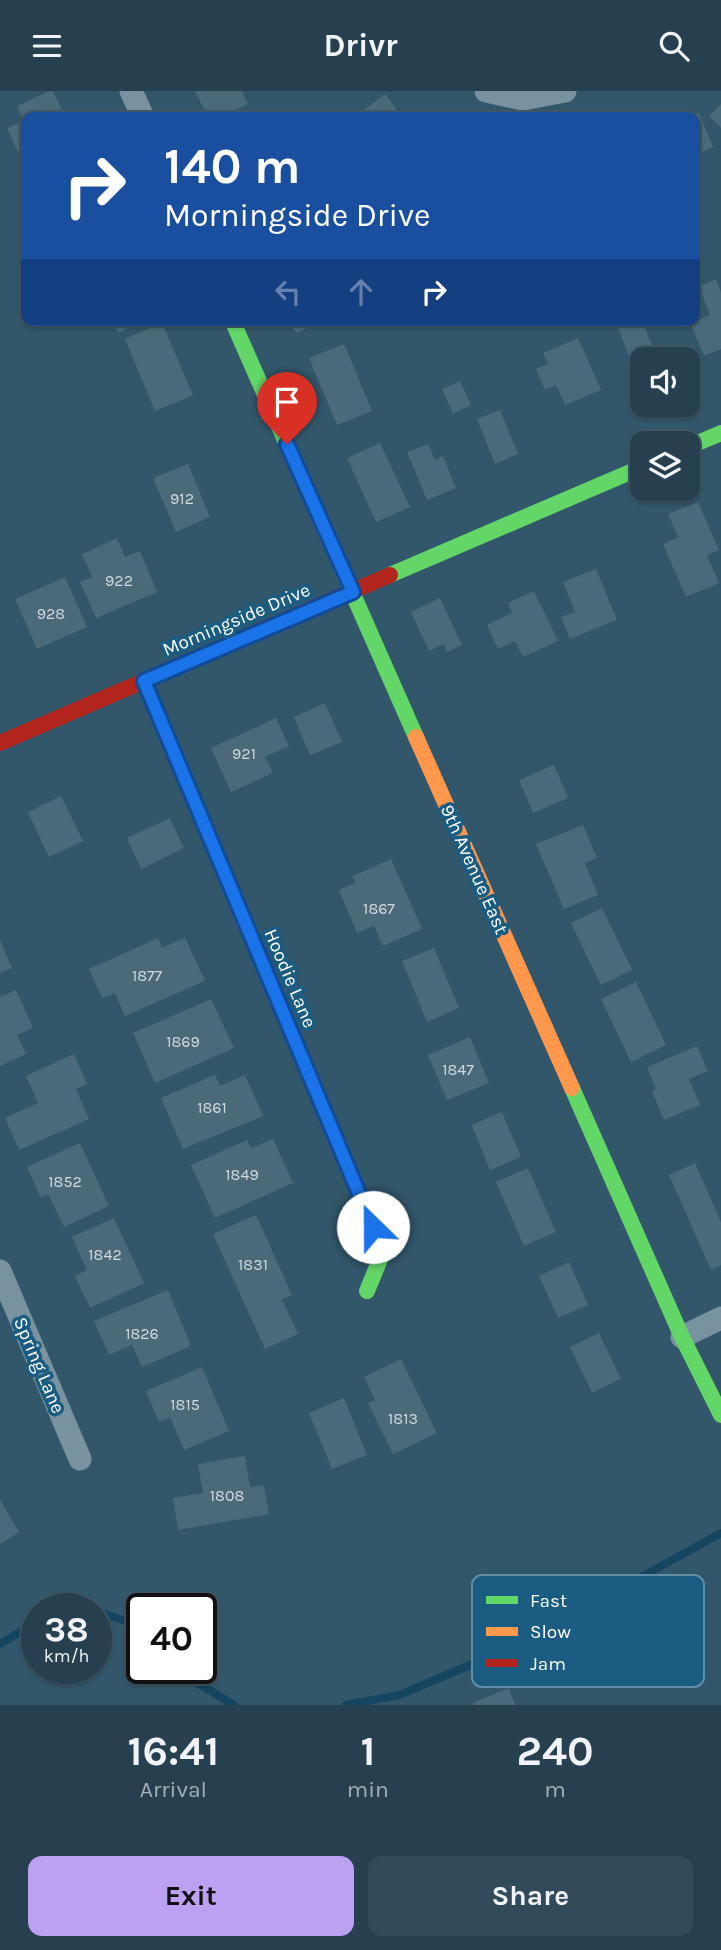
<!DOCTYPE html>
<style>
:root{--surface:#264050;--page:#324b5a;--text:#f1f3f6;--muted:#a4afb7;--line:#425967;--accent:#bca0f2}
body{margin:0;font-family:Karla,sans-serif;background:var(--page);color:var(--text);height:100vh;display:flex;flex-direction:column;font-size:26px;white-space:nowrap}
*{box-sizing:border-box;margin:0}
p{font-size:23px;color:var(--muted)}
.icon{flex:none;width:38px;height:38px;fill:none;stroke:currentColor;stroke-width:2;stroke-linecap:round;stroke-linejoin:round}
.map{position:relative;height:1614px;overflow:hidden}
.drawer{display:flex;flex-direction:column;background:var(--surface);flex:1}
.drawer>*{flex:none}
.banner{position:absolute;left:21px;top:21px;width:679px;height:214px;border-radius:14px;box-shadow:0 2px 5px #0004,0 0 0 2px var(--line);background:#1a4fa0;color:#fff;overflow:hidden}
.tools{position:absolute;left:630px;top:256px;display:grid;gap:14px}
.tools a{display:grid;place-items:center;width:70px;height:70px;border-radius:14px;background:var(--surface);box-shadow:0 2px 5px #0004,0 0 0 2px var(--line);font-size:35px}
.speed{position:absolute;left:21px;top:1502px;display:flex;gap:14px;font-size:35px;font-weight:700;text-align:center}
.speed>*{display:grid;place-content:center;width:91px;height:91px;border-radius:50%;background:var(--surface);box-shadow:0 2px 5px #0004,0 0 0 2px var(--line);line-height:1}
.speed small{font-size:18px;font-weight:400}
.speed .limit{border:4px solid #111;border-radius:10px;background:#fff;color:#111}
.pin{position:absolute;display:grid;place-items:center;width:60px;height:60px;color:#fff;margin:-72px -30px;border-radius:50% 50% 50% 0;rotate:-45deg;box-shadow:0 0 7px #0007}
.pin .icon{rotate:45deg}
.me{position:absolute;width:77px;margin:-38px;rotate:337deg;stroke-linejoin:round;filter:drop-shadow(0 0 5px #0008)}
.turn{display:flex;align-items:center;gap:24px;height:147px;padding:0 28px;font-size:32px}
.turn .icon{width:91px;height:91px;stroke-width:2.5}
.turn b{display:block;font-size:49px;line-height:60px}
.lanes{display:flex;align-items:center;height:66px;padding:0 28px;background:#0003;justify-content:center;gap:35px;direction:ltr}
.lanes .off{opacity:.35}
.eta{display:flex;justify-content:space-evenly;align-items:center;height:119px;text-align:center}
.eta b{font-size:42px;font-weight:700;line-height:49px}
.primary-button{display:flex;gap:14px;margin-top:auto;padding:14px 28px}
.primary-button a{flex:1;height:80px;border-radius:14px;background:var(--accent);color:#111;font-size:28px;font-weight:700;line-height:80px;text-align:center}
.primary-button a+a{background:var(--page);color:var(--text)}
header{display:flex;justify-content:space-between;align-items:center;height:91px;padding:0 28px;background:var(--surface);font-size:32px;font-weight:700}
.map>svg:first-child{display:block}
</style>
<header><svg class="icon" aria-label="menu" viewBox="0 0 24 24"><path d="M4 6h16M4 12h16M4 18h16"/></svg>Drivr<svg class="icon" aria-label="search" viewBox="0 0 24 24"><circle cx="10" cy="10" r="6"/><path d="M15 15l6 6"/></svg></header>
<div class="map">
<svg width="721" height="1614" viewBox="0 0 721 1614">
<rect width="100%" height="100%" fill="#32566a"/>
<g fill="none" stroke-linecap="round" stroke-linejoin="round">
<path stroke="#144561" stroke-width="8" d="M76,1517L83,1515L89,1517
M96,1520L129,1531L142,1544
M0,1553L37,1531
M177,1577L186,1585L234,1614
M346,1614L399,1604L482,1569L609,1504L721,1442"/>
</g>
<path fill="#4b6a79" d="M49,0H53L65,26H26V79L7,37L24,30L17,15Z
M195,0H242L248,13L220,26H208Z
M385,3L402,26H357L356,25Z
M721,13V37L709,25Z
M699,22L713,56L697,63L700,70L695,73V26H688Z
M716,188L721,201V258L704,265L690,232L710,224L699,196Z
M112,229H143L118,242Z
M290,229H325L296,242Z
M629,229H642L657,268H642V275L634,278L617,234Z
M162,232L193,304L155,320L125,248Z
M578,247L601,299L565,314L556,294L545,299L536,278L548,273L543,262Z
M344,253L372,320L337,334L309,267Z
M460,290L471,314L453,323L442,298Z
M500,319L518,363L495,373L477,328Z
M380,352L410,416L376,431L347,367Z
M428,353L435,369L443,365L456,397L427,409L407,361Z
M188,373L210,426L176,441L153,387Z
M698,411L719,459L707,464L719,492L686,506L663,453L678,446L668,423Z
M117,447L125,466L140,460L157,501L96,527L80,491L92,486L82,463Z
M596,478L617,529L570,548L561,526L575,521L563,491Z
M65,486L87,536L37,558L15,508Z
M534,500L558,550L523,566L515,550L498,558L487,534L512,522L508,512Z
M440,507L462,554L447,561L444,553L429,560L411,521Z
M325,612L342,651L310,664L294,626Z
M276,627L289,655L265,666L273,682L231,701L211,657Z
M554,674L568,707L533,722L519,689Z
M61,705L83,750L49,766L28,721Z
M170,727L184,757L141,778L127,747Z
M583,734L597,767L585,772L598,804L564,818L536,753Z
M391,768L422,838L383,855L374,835L357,842L339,799L355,792L353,785Z
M602,817L632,879L601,894L571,832Z
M158,847L162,857L185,847L205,890L125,925L115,902L102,907L89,878Z
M0,849L12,877L0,882Z
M434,857L459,917L427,931L402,870Z
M636,891L666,954L631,971L601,908Z
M16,899L33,937L17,944L26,963L0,975V906Z
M211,908L234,957L155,992L133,942Z
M470,946L489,992L447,1009L428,964Z
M697,955L708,980L689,988L700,1014L664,1029L652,1000L656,998L647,976Z
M74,963L87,993L76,998L89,1028L19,1059L5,1027L38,1012L26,985Z
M215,984L220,995L245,984L263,1025L183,1058L161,1007Z
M502,1021L521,1066L490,1079L472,1034Z
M273,1048L293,1092L215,1127L191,1074L247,1049L251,1057Z
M80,1052L109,1115L64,1136L48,1103L41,1107L27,1076Z
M695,1072L721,1131V1174L711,1179L669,1084Z
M528,1077L556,1141L524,1155L496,1091Z
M256,1124L292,1204L282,1208L298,1243L265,1258L213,1143Z
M114,1127L144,1192L90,1217L75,1185L87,1179L72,1146Z
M569,1171L588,1214L558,1227L539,1185Z
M168,1199L191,1255L142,1276L132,1254L109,1264L94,1230Z
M599,1242L621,1288L592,1302L570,1256Z
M401,1268L437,1342L393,1363L368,1312L375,1309L364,1286Z
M202,1276L229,1340L184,1359L170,1326L159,1331L146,1300Z
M344,1307L367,1364L332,1378L309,1322Z
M245,1365L250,1396L264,1394L269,1423L178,1439L173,1407L203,1402L198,1373Z
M0,1409L19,1441L0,1453Z
M509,1597L515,1614H474L473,1612Z"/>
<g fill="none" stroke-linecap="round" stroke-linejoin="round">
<path stroke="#7892a0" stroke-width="23" d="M131,0L143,26
M486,0L523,8L565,0
M0,1180L80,1368
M682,1246L721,1227"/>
<path stroke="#63d668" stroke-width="16" d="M232,229L416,646
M688,356L721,342
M390,484L642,376
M572,997L682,1246L721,1324
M362,1111L383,1161L367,1200"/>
<path stroke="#ff974d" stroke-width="16" d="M144,590L254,853
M416,646L572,997"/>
<path stroke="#b3261e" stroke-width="16" d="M0,652L390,484
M254,853L362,1111"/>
</g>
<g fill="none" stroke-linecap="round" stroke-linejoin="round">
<defs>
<path id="route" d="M287,353L353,501L144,590L373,1136"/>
</defs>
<use href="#route" stroke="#114b97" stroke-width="18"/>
<use href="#route" stroke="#1a73e8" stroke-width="12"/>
</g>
<g text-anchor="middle" stroke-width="7" stroke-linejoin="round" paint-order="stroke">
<g font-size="16" fill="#d2dade">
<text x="182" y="413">912</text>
<text x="119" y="495">922</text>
<text x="51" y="528">928</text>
<text x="244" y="668">921</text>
<text x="379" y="823">1867</text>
<text x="147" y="890">1877</text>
<text x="183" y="956">1869</text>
<text x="458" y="984">1847</text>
<text x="212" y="1022">1861</text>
<text x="242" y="1089">1849</text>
<text x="65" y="1096">1852</text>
<text x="105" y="1169">1842</text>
<text x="253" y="1179">1831</text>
<text x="142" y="1248">1826</text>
<text x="185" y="1319">1815</text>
<text x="403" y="1333">1813</text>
<text x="227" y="1410">1808</text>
</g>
<g font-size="19" fill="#fff" stroke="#1a5c82">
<text transform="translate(236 528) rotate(-23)" y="7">Morningside Drive</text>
<text transform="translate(475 778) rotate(66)" y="7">9th Avenue East</text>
<text transform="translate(291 887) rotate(67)" y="7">Hoodie Lane</text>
<text transform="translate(40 1274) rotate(67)" y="7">Spring Lane</text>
</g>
</g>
<rect x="472" y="1484" width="232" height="112" rx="10" fill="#1a5c82" stroke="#5f8da8" stroke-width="2"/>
<rect x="486" y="1505" width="32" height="8" fill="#63d668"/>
<rect x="486" y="1536" width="32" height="9" fill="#ff974d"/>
<rect x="486" y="1568" width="32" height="8" fill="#b3261e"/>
<g font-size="19" fill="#fff">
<text x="530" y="1516">Fast</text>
<text x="530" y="1547">Slow</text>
<text x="530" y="1579">Jam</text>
</g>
</svg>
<div class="tools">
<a><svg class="icon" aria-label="sound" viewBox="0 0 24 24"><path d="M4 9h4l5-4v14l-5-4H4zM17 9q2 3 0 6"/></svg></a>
<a><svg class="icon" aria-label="layers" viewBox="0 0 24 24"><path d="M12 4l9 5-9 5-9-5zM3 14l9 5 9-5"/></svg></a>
</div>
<div class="speed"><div>38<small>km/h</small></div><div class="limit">40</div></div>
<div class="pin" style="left:287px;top:353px;background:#d93025"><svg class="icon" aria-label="arrive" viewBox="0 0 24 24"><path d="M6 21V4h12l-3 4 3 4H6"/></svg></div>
<svg class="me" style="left:373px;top:1136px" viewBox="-20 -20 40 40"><circle r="19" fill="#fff"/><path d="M0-13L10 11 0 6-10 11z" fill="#1a73e8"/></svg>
<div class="banner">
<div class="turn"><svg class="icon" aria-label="right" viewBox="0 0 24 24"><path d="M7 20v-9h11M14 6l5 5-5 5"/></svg><div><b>140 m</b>Morningside Drive</div></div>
<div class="lanes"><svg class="icon off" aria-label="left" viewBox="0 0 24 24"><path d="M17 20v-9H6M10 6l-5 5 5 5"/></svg><svg class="icon off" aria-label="ahead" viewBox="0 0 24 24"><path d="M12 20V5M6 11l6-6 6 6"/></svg><svg class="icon" aria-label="right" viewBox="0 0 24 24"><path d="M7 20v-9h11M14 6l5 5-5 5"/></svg></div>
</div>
</div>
<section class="drawer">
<div class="eta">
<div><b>16:41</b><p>Arrival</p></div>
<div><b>1</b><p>min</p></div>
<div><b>240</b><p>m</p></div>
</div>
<div class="primary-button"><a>Exit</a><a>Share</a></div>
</section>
